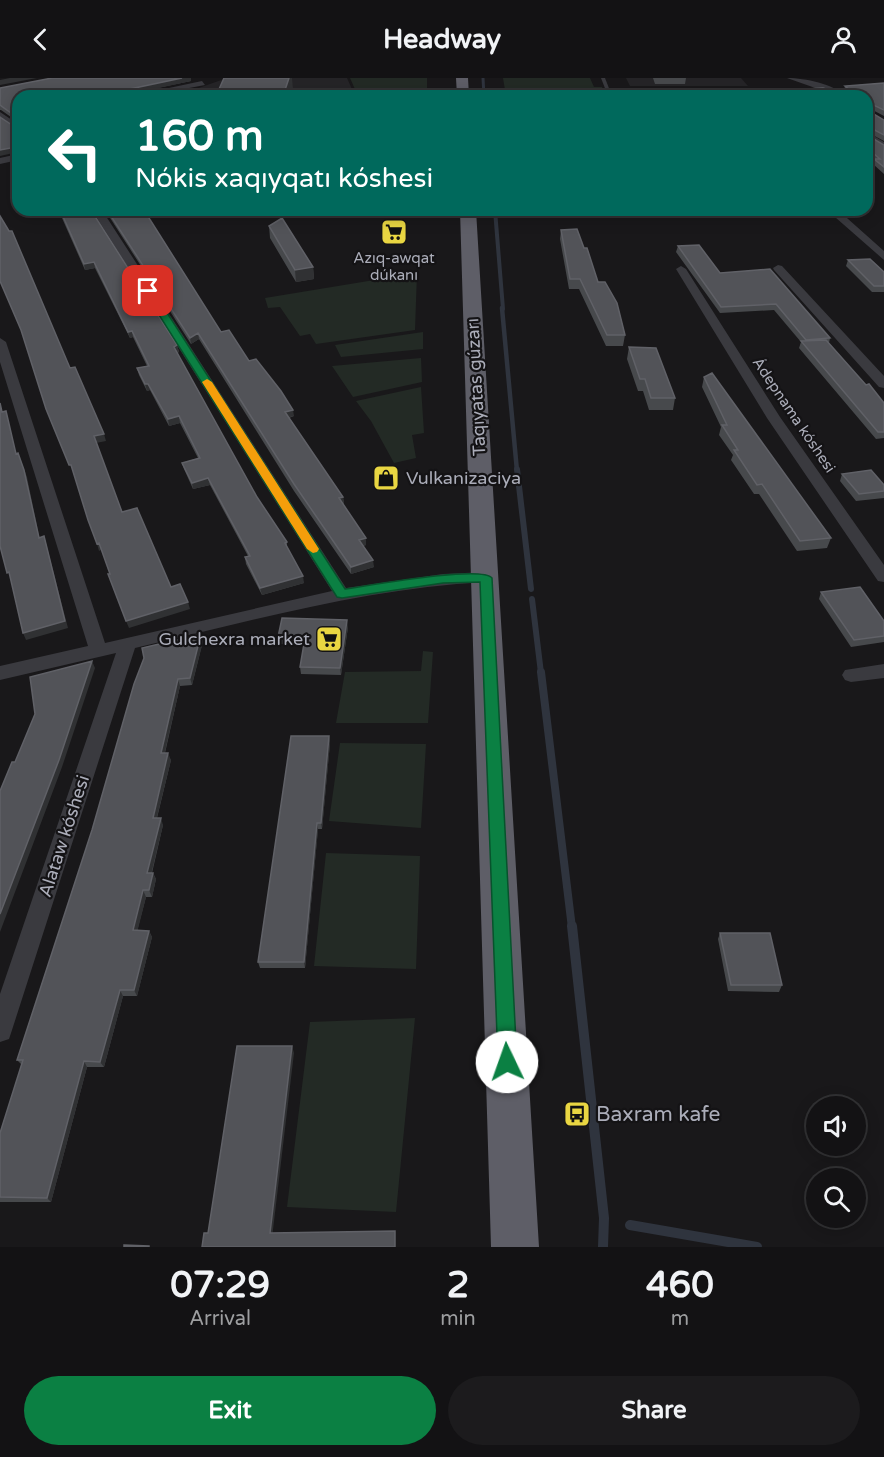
<!DOCTYPE html>
<meta charset="utf-8">
<style>
:root{--surface:#131214;--page:#1c1b1d;--text:#f1f3f6;--muted:#9d9ea0;--line:#323234;--accent:#0b8043}
body{margin:0;font-family:"Varela Round",sans-serif;background:var(--page);color:var(--text);height:100vh;display:flex;flex-direction:column;font-size:22px;white-space:nowrap}
*{box-sizing:border-box;margin:0}
p{font-size:20px;color:var(--muted)}
.icon{flex:none;width:33px;height:33px;fill:none;stroke:currentColor;stroke-width:2;stroke-linecap:round;stroke-linejoin:round}
.map{position:relative;height:1169px;overflow:hidden}
.sheet{display:flex;flex-direction:column;background:var(--surface);flex:1}
.sheet>*{flex:none}
.banner{position:absolute;left:12px;top:12px;width:861px;height:126px;border-radius:18px;box-shadow:0 3px 15px #0003,0 0 0 2px var(--line);background:#00695c;color:#fff;overflow:hidden}
.fabs{position:absolute;left:806px;top:1018px;display:grid;gap:12px}
.fabs a{display:grid;place-items:center;width:60px;height:60px;border-radius:50%;background:var(--surface);box-shadow:0 3px 15px #0003,0 0 0 2px var(--line);font-size:30px}
.pin{position:absolute;display:grid;place-items:center;width:51px;height:51px;color:#fff;margin:-26px;border-radius:12px;box-shadow:0 3px 9px #0006}
.me{position:absolute;width:66px;margin:-33px;rotate:357deg;stroke-linejoin:round;filter:drop-shadow(0 0 4px #0008)}
.turn{display:flex;align-items:center;gap:21px;height:126px;padding:0 24px;font-size:27px}
.turn .icon{width:78px;height:78px;stroke-width:2.5}
.turn b{display:block;font-size:42px;line-height:51px}
.eta{display:flex;justify-content:space-evenly;align-items:center;height:102px;text-align:center}
.eta b{font-size:36px;font-weight:700;line-height:42px}
.action{display:flex;gap:12px;margin-top:auto;padding:12px 24px}
.action a{flex:1;height:69px;border-radius:36px;background:var(--accent);color:#fff;font-size:24px;font-weight:700;line-height:69px;text-align:center}
.action a+a{background:var(--page);color:var(--text)}
header{display:flex;justify-content:space-between;align-items:center;height:78px;padding:0 24px;background:var(--surface);font-size:27px;font-weight:700}
.map>svg:first-child{display:block}
</style>
<header><svg class="icon" aria-label="back" viewBox="0 0 24 24"><path d="M15 5l-7 7 7 7"/></svg>Headway<svg class="icon" aria-label="person" viewBox="0 0 24 24"><circle cx="12" cy="8" r="4"/><path d="M4 21q1-7 8-7t8 7"/></svg></header>
<div class="map">
<svg width="884" height="1169" viewBox="0 0 884 1169">
<rect width="100%" height="100%" fill="#19181a"/>
<path fill="#252427" d="M227,0H347L355,18H187L193,12Z
M626,0H741L748,8H630Z"/>
<path fill="#232a25" d="M350,0H427V18H358Z
M503,0H590L594,9H602L606,18H506Z
M417,195L415,252L316,266L310,256L300,258L280,229L268,230L265,220Z
M423,254V271L341,279L335,267Z
M421,280L422,304L353,319L332,288Z
M421,309L424,355L412,357L416,380L394,385L371,343L356,323Z
M423,573L433,574L428,645H336L345,594L421,593Z
M340,665L426,666L421,750L329,743Z
M326,775L420,778L416,891L314,888Z
M415,940L396,1134L287,1129L310,944Z"/>
<g fill="none" stroke-linecap="round" stroke-linejoin="round">
<path stroke="#2f343e" stroke-width="3" d="M483,0L484,18"/>
<path stroke="#2f343e" stroke-width="4" d="M495,132L503,231"/>
<path stroke="#2f343e" stroke-width="4.5" d="M502,230L517,393"/>
<path stroke="#2f343e" stroke-width="6" d="M517,391L531,511
M532,521L541,595"/>
<path stroke="#2f343e" stroke-width="8" d="M541,594L572,850"/>
<path stroke="#2f343e" stroke-width="10" d="M572,848L604,1140L603,1169
M630,1147L757,1169"/>
<path fill="#3a3a3f" fill-rule="evenodd" d="M601,0H605L612,18H608Z"/>
<path fill="#3a3a3f" fill-rule="evenodd" d="M787,0C806,0 832,6 847,18H838Z
M202,3L205,7L147,18H131Z
M0,34L18,46V52L0,40Z
M867,54L884,64V71L867,60Z
M18,76V82L0,86V80Z
M92,132H102L346,510L443,496L486,494L492,495L494,499L492,503L486,504C367,510 251,543 135,570L12,952L9,961L0,964V916L116,575L0,602V588L88,568L0,284V260L6,264L105,565L332,513Z
M827,132H838L884,173V182Z
M778,187L782,188L884,298V310L879,309L774,192L773,190Z
M681,188L686,191L780,339L884,487V504L878,503L767,340L676,191Z
M884,586V600L851,604L845,602L842,597L845,592Z"/>
<path fill="#5e5e67" fill-rule="evenodd" d="M456,0H468L469,18H457Z
M460,132H476L539,1169H491Z"/>
</g>
<path fill="#47494c" d="M52,0H191V3L133,15L18,18V44L1,32H0V10Z
M653,0H686L685,6H655Z
M884,5V38L867,29V32L884,42V63L867,54V57L884,67V96L873,86L874,82L867,77V18H727L728,16L847,15L844,13L845,8Z
M54,132H91L177,267L179,274L177,275L257,419L287,464V470L304,505L262,517L246,486L245,479L248,478L210,407L193,411L184,391L182,385L198,380L180,345L169,348L150,312L147,313L139,297L137,290L147,288L133,259L130,260L95,190L85,192L62,140H58Z
M105,132H144L221,254L249,283L294,338L289,340L343,419L344,426H343L366,460V467L363,468L374,489L351,496L294,413L199,261L191,266Z
M269,148L313,189L314,201L296,204L270,160Z
M561,152L584,170L598,204L625,257L623,268H606L579,211H569L560,161Z
M678,168L720,195L770,191L830,260L829,265L866,307L884,325V360L876,361L799,270L801,264L774,232L720,235L676,174Z
M848,182L884,194V214H872L846,188Z
M629,269L675,320L673,332H649L643,313H638L627,281Z
M704,299L831,460L827,470L797,473L759,416H754L731,382L733,377L719,357L721,349L702,309Z
M842,396L884,407V420L856,423L840,403Z
M821,514L884,543V564L851,569L819,521Z
M348,549L341,597L301,596L300,589L304,567L279,566L278,559Z
M203,563L192,607L180,608L165,675L171,682L157,740L163,747L152,795H153L156,801L152,819H146L137,853H149L152,859L137,918H123L104,989H87L51,1124H0V1055L22,987L17,982L92,752L134,606Z
M329,658L330,665L322,751H318L305,890H260L258,884Z
M720,855L782,907L779,914L728,913L718,861Z"/>
<path fill="#303133" d="M10,0H37L0,7V2Z
M182,0H191V3L131,16L128,13L130,11Z
M289,0H292L293,11L291,18H283Z
M16,69L18,74L0,78V72Z
M61,134L62,140H58L57,135Z
M94,184L95,190L85,192L84,186Z
M313,189L314,201L296,204L295,192Z
M132,253L133,259L130,260L128,254Z
M198,255L199,261L191,266L190,260Z
M177,267L179,274L176,276L174,269Z
M145,306H148L150,312L147,313Z
M293,332L294,338L286,340L285,334Z
M179,338L180,345L169,348L168,341Z
M104,356L106,363L96,365L94,358Z
M18,375L27,399L41,467L39,460Z
M208,400L210,407L193,411L192,405Z
M343,419L344,426L340,427L339,420Z
M44,458L46,465L68,550L26,562L23,555Z
M366,460V467L360,469L359,462Z
M99,465L101,472L99,473L97,466Z
M373,482L374,489L351,496V489Z
M303,498L304,505L262,517L260,510Z
M188,524L190,531L129,550L126,543Z
M347,542L348,549L341,597L340,590Z
M201,556L203,563L192,607L190,600Z
M92,583L95,590L62,689L0,854V836Z
M178,601L180,608L163,682L161,675Z
M329,658L330,665L322,751L321,745Z
M168,675L171,682L155,747L153,740Z
M161,740L163,747L150,801L147,795Z
M317,745L318,751L305,890L304,884Z
M153,795L156,801L152,819L149,812Z
M143,812L146,819L136,859L133,852Z
M149,853L152,859L137,918L134,912Z
M120,912L123,918L104,989L100,984Z
M292,968L294,975L272,1160L270,1155Z
M84,983L87,989L51,1124L47,1120Z"/>
<path fill="#525358" stroke="#606167" stroke-width="1.5" d="M52,0H182L130,11L128,13L130,15H150L157,18H18V40L0,27V10Z
M224,0H289L283,18H216Z
M884,5V32L867,24V18H731L728,16L823,10L839,15H848L851,13L845,8Z
M867,28V32L884,42V57L867,48Z
M0,39L15,49L18,48V73L16,69L0,72Z
M867,52V57L884,67V89L874,81H880L867,70Z
M55,132H91L177,267L174,269L257,419L287,464L285,465L303,498L260,510L245,479L250,478L208,400L192,405L182,385L200,380L179,338L168,341L148,306H145L137,290L149,288L132,253L128,254L94,184L84,186L61,134L57,135Z
M107,132H144L221,254L229,252L249,283L256,281L281,313L293,332L285,334L343,419L339,420L366,460L359,462L373,482L351,489L294,406L198,255L190,260Z
M0,138L9,153H12L70,290L75,289L104,356L94,358L122,434L137,430L171,509L180,506L188,524L126,543L108,496H110L99,465L97,466L88,442L71,387H69L46,331L21,252L0,203Z
M282,140L313,189L295,192L269,148Z
M577,151L584,170H587L598,204H605L617,225L625,257H607L580,201H570L561,152Z
M699,167L720,195L770,191L830,260L806,262L776,226L721,229L678,168Z
M870,181L884,194V208H874L848,182Z
M826,262L866,307L869,306L884,325V354H878L801,263Z
M629,269L656,270L675,320H651L645,301H640Z
M712,295L831,460L800,463L762,406L757,407L734,372H738L722,347H727L704,299Z
M0,325L2,334L6,333L16,376L18,375L24,392L39,460L44,458L65,543L23,555L9,494L7,495L0,468Z
M871,392L884,407V413L859,416L842,396Z
M860,509L884,543V558L854,562L821,514Z
M282,540L347,542L340,590L300,589L305,560L278,559Z
M201,556L190,600L178,601L161,675H168L153,740H161L147,795H153L149,812H143L133,852L149,853L134,912H120L100,984L84,983L47,1120L0,1119V1055L23,982H17L92,752L134,606L144,580L142,570Z
M92,583L59,682L0,836V713L12,684H15L35,636L30,599Z
M291,658H329L321,745H317L304,884H258Z
M720,855H770L782,907H731Z
M237,968H292L270,1155L395,1153V1169H202L204,1155H208Z
M124,1167L149,1168V1169H124Z"/>
<path fill="#0b8043" stroke="#07532c" stroke-width="1.5" d="M148,210L153,213L345,511C367,508 481,487 492,500L517,984L514,990L507,993L500,990L498,984L480,504L443,505L342,520L337,519L144,213Z"/>
<path fill="#f59e0b" d="M207,301L212,304L319,471L317,474L313,475L307,471L202,304Z"/>
<defs>
<symbol id="supermarket-square" viewBox="-11 -11 22 22"><rect x="-9" y="-9" width="18" height="18" rx="4" fill="#e9d642" stroke="#141315"/><path d="M-6-5.5h2.5l.6 2H6L4.5 2H-2.5L-4.4-4H-6ZM-1.5 3.2a1.3 1.3 0 1 0 .1 0ZM3 3.2a1.3 1.3 0 1 0 .1 0Z" fill="#111"/></symbol>
<symbol id="shop-square" viewBox="-11 -11 22 22"><rect x="-9" y="-9" width="18" height="18" rx="4" fill="#e9d642" stroke="#141315"/><path d="M-5-2.5h2.3a2.7 3.5 0 0 1 5.4 0H5L5.5 6h-11ZM-1.5-2.5h3a1.5 2.3 0 0 0-3 0Z" fill="#111"/></symbol>
<symbol id="bus-square" viewBox="-11 -11 22 22"><rect x="-9" y="-9" width="18" height="18" rx="4" fill="#e9d642" stroke="#141315"/><path d="M-5-6H5V4H4V6H2V4H-2V6H-4V4H-5ZM-3.5-4V0h7V-4ZM-3.5 1.2v1.5H-2V1.2ZM2 1.2v1.5H3.5V1.2Z" fill="#111"/></symbol>
</defs>
<g fill-rule="evenodd">
<use href="#supermarket-square" x="379" y="139" width="30" height="30"/>
<use href="#shop-square" x="371" y="385" width="30" height="30"/>
<use href="#supermarket-square" x="314" y="546" width="30" height="30"/>
<use href="#bus-square" x="562" y="1021" width="30" height="30"/>
</g>
<g text-anchor="middle" stroke-width="4.5" stroke-linejoin="round" paint-order="stroke">
<g font-size="15" fill="#abadb9" stroke="#141315">
<text x="394" y="185">Azıq-awqat<tspan x="394" dy="17">dúkanı</tspan></text>
</g>
<g font-size="15" fill="#abadb9" stroke="#141315">
<text transform="translate(794 337) rotate(56)" y="5">Ádepnama kóshesi</text>
</g>
<g font-size="18" fill="#abadb9" stroke="#141315">
<text transform="translate(476 309) rotate(-93)" y="6">Taqıyatas gúzarı</text>
<text transform="translate(64 758) rotate(-72)" y="6">Alataw kóshesi</text>
</g>
<g font-size="18" fill="#abadb9" stroke="#141315" text-anchor="start">
<text x="406" y="406">Vulkanizaciya</text>
<text x="310" y="567" text-anchor="end">Gulchexra market</text>
</g>
<g font-size="21" fill="#abadb9" stroke="#141315" text-anchor="start">
<text x="596" y="1043">Baxram kafe</text>
</g>
</g>
</svg>
<div class="fabs">
<a><svg class="icon" aria-label="sound" viewBox="0 0 24 24"><path d="M4 9h4l5-4v14l-5-4H4zM17 9q2 3 0 6"/></svg></a>
<a><svg class="icon" aria-label="search" viewBox="0 0 24 24"><circle cx="10" cy="10" r="6"/><path d="M15 15l6 6"/></svg></a>
</div>
<div class="pin" style="left:148px;top:213px;background:#d93025"><svg class="icon" aria-label="arrive" viewBox="0 0 24 24"><path d="M6 21V4h12l-3 4 3 4H6"/></svg></div>
<svg class="me" style="left:507px;top:984px" viewBox="-20 -20 40 40"><circle r="19" fill="#fff"/><path d="M0-13L10 11 0 6-10 11z" fill="#0b8043"/></svg>
<div class="banner">
<div class="turn"><svg class="icon" aria-label="left" viewBox="0 0 24 24"><path d="M17 20v-9H6M10 6l-5 5 5 5"/></svg><div><b>160 m</b>Nókis xaqıyqatı kóshesi</div></div>
</div>
</div>
<section class="sheet">
<div class="eta">
<div><b>07:29</b><p>Arrival</p></div>
<div><b>2</b><p>min</p></div>
<div><b>460</b><p>m</p></div>
</div>
<div class="action"><a>Exit</a><a>Share</a></div>
</section>
